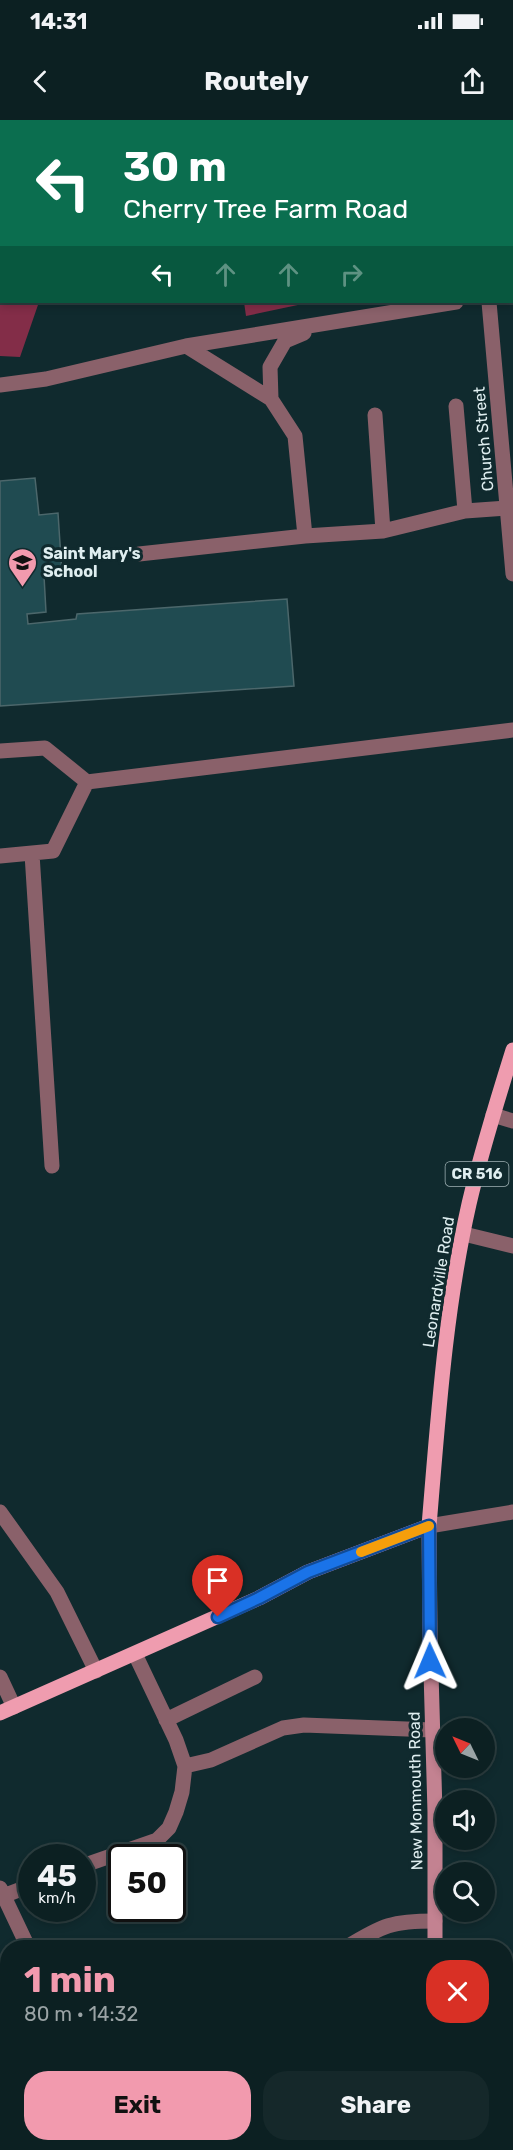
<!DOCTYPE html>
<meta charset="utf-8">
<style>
:root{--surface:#0c2022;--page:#15282a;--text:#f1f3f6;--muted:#9aa3a5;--line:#2c3e40;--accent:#f29aae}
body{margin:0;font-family:Rubik,sans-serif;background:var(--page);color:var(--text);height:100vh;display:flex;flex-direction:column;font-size:22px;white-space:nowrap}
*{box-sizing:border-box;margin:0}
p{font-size:20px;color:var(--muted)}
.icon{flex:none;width:33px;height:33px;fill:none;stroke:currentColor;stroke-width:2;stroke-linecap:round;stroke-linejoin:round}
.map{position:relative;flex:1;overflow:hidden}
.drawer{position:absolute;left:0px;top:1820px;width:513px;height:212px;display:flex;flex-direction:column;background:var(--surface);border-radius:24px 24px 0 0;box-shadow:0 3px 9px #0003,0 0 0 2px var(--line)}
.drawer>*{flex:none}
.guide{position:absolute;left:0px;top:0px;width:513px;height:183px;box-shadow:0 3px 9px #0003,0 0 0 2px var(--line);background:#0b6e4f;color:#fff;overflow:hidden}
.needle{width:39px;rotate:313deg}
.controls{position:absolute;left:435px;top:1598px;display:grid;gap:12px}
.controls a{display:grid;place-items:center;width:60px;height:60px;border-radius:50%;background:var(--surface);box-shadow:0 3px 9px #0003,0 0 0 2px var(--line);font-size:30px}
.speed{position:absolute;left:18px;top:1724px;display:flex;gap:12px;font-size:30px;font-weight:700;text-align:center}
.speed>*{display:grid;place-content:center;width:78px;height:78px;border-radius:50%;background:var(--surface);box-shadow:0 3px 9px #0003,0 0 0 2px var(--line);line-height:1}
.speed small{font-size:15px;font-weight:400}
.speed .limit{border:3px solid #111;border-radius:9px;background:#fff;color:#111}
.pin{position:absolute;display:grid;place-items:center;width:51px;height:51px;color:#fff;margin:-62px -26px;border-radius:50% 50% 50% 0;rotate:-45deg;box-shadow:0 0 6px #0007}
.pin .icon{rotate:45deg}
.me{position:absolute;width:66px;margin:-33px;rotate:359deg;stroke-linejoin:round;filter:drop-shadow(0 0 4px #0008)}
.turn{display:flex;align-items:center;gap:21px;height:126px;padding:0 24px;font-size:27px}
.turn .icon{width:78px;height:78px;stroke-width:2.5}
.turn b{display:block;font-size:42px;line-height:51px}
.lanes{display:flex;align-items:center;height:57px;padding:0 24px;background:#0003;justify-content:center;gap:30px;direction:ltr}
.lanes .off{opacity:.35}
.round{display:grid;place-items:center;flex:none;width:63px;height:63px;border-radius:24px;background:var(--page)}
.summary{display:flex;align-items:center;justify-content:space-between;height:102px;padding:0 24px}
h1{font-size:36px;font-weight:700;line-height:45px;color:var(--accent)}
.cta{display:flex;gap:12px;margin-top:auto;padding:12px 24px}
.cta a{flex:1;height:69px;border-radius:24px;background:var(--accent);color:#111;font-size:24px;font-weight:700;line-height:69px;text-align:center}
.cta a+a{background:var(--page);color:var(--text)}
.status{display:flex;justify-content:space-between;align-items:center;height:42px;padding:0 30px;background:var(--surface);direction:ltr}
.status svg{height:16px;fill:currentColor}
header{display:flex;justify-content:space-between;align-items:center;height:78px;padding:0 24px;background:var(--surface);font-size:27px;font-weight:700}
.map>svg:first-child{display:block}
</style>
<div class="status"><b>14:31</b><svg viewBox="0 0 49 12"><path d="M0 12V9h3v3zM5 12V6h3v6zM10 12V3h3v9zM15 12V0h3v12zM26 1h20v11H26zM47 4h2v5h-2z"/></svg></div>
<header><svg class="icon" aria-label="back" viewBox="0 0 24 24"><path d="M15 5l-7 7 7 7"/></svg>Routely<svg class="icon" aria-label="share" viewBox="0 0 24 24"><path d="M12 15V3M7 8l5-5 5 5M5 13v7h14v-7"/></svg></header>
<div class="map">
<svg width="513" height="2030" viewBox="0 0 513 2030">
<rect width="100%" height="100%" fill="#102a2e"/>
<path fill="#832d48" d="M0,0H513V108L512,110V2H2V182H39L20,237L0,236Z
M244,182H312L246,196Z"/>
<path fill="#204b51" stroke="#4c676b" stroke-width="1.5" d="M35,358L39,395L58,393L62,454L44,456L46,492L27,494L28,504L76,499L77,494L287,479L294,566L0,586V361Z"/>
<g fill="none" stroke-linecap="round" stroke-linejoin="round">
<path stroke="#8a616a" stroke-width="15" d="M186,226L271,279L295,316L305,416L383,411L465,391L507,388
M0,265L46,259L186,226L456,182
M271,279L270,247L285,221L304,213
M456,286L465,391
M375,295L383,411
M139,434L305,416
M0,631L45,628L87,662L513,610
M32,734L52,1046
M0,736L53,731L87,662
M493,995L513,1001
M464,1114L513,1126
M0,1392L57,1472L96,1551
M0,1557L14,1587
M166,1600L255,1557
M185,1646L211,1640L283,1608L304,1605L432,1610
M82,1746L157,1720L169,1708L176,1692L182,1672L185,1646L176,1620L135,1534
M0,1768L28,1827
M3,1776L32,1765
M347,1827C383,1805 392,1801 435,1801"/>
<path stroke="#8a616a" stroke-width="15" d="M474,0V2
M489,182L513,454"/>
<path stroke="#8a616a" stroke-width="15" d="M429,1406L513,1392"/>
<path stroke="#c38291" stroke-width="15" d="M429,1406L430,1517L435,1692V1827
M436,2024V2030"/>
<path stroke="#ef9caf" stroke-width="15" d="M0,1593L259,1478L308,1452L429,1406C438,1299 445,1190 469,1084C481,1032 497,981 513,930"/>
</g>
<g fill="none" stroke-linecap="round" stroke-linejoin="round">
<defs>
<path id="route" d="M218,1497L259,1478L308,1452L429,1406L430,1541"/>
</defs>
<use href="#route" stroke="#114b97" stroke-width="15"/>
<use href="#route" stroke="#1a73e8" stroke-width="10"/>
<path stroke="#f59e0b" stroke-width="10" d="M361,1432L429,1406"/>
</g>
<defs>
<symbol id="school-pin" viewBox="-11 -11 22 30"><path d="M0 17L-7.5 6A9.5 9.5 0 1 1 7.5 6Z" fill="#f29aae" stroke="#102a2e"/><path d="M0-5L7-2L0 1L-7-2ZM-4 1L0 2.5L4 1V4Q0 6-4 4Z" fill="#111"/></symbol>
</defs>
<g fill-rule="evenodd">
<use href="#school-pin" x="6" y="426" width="33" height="45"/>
</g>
<g text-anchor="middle" stroke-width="6" stroke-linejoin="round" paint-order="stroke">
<rect fill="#102a2e" stroke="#a1b3b6" stroke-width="1.5" x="445.5" y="1042" width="63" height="24" rx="4.5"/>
<g font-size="15" font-weight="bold" fill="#dfeef0">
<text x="477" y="1059">CR 516</text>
</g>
<g font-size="16" fill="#dfeef0" stroke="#102a2e">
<text transform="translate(483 319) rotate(-95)" y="6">Church Street</text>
<text transform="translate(438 1162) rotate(-81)" y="6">Leonardville Road</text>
<text transform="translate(415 1671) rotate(-91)" y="6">New Monmouth Road</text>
</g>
<g font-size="16" font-weight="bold" fill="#dfeef0" stroke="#102a2e" text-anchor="start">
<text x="43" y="439">Saint Mary's<tspan x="43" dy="18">School</tspan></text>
</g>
</g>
</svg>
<div class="controls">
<a><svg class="needle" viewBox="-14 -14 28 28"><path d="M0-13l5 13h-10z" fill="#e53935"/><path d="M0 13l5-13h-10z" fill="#9aa3a5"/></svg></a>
<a><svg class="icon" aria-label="sound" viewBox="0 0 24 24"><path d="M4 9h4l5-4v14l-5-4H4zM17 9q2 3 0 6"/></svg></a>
<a><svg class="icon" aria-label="search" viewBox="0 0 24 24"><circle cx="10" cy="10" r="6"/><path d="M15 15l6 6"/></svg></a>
</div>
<div class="speed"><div>45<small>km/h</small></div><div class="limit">50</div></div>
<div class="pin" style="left:218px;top:1497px;background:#d93025"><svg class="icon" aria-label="arrive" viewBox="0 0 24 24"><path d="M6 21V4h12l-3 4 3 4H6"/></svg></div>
<svg class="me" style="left:430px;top:1541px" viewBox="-20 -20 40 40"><path d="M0-17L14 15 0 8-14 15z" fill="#1a73e8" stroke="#fff" stroke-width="4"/></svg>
<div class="guide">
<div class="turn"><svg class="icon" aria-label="left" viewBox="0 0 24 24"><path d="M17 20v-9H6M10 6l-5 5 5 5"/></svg><div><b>30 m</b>Cherry Tree Farm Road</div></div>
<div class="lanes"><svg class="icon" aria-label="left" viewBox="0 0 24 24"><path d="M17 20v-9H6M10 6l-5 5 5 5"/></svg><svg class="icon off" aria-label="ahead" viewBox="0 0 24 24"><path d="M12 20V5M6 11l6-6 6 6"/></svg><svg class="icon off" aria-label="ahead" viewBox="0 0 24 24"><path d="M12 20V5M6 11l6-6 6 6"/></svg><svg class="icon off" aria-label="right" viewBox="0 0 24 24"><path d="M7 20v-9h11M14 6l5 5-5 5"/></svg></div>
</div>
<section class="drawer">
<div class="summary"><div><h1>1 min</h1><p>80 m · 14:32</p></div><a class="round" style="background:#d93025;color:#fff"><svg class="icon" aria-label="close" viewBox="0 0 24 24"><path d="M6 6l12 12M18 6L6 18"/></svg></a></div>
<div class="cta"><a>Exit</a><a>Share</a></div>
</section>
</div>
